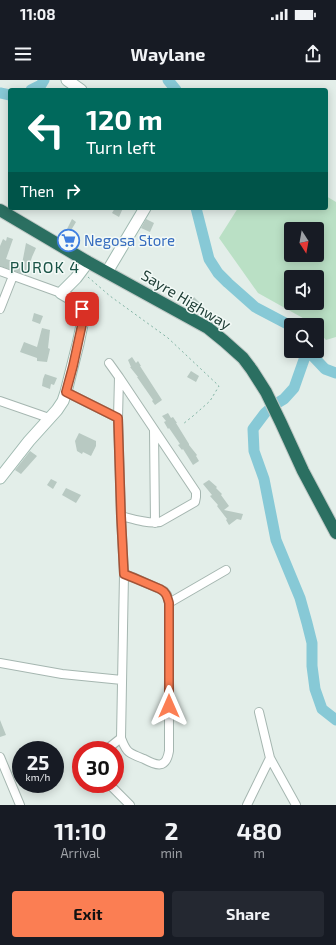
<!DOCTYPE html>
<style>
:root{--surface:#171b24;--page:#242831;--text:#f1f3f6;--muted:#9ea1a6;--accent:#fb7e53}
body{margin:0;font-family:"Exo 2",sans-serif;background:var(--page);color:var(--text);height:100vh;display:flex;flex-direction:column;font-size:15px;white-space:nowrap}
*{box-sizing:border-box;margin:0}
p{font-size:13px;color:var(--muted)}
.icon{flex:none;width:22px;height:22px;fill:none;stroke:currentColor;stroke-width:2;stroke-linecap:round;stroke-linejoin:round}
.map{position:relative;height:725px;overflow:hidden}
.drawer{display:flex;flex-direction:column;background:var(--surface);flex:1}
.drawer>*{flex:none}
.top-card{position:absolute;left:8px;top:8px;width:320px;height:122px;border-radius:4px;box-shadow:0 2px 10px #0003;background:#00695c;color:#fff;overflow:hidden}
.needle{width:26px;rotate:169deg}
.tools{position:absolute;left:284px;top:142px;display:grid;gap:8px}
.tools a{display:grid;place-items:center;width:40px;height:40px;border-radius:4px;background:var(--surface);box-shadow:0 2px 10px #0003;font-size:20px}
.speed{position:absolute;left:12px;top:661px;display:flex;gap:8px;font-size:20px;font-weight:700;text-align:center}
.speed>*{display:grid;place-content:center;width:52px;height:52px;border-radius:50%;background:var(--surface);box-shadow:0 2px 10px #0003;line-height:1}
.speed small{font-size:10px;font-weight:400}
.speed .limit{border:6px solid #d22;background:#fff;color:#111}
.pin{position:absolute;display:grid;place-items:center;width:34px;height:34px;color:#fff;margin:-17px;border-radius:8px;box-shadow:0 2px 6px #0006}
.me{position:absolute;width:44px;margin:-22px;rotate:0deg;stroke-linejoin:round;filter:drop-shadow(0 0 3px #0008)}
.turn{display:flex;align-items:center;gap:14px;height:84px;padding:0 12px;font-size:18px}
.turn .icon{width:52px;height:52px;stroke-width:2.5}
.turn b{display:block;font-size:28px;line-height:34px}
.then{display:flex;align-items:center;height:38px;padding:0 12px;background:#0003;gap:8px;font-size:15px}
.eta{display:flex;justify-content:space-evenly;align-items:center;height:68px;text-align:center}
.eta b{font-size:24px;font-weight:700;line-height:28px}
.primary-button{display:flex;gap:8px;margin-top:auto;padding:8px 12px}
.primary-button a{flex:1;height:46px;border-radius:4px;background:var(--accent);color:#111;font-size:16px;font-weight:700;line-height:46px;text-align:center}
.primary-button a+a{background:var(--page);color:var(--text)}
.status{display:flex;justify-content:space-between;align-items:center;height:28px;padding:0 20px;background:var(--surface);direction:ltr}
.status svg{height:11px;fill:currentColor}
header{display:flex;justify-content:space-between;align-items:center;height:52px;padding:0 12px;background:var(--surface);font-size:18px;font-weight:700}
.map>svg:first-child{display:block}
</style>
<div class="status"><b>11:08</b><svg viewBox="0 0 49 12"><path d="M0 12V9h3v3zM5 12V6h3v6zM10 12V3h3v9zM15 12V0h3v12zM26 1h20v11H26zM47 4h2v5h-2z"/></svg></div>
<header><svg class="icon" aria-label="menu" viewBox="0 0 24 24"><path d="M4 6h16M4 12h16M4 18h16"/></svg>Waylane<svg class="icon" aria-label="share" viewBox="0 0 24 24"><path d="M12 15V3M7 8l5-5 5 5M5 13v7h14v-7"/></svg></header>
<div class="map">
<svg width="336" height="725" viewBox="0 0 336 725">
<rect width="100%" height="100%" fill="#e3eee9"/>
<path fill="#bae0c5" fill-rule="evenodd" d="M326,116L336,122V257L326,260L317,250V245H313L310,242L258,213L219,158L238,128H326ZM291,149H317V175H291ZM291,197H317V223H291Z"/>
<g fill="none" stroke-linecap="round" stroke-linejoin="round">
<path stroke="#87c9d6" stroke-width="11" d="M168,0L176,10
M31,10L41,5L44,0
M0,13L10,15
M196,128L209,179L218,193L228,203L255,227L291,246
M307,271L294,308L284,319L274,325L265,333L253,349L254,371L264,399L276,460L300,518L307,543L312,563V586L315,609L322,629L336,640
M308,271L325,289L336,293"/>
</g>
<path fill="#b8c9c2" d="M115,128H123L119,137L112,133Z
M72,139L76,142L70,152L67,149Z
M146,139L154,143L150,152L141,148Z
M7,157L13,159L6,179L22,184L26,163L36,168L32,177L26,195L0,186V166L3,159L6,161Z
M194,217L201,224L196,228L190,222Z
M34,233L43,236L40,244L32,241Z
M42,248L50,250L48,268L50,269L47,282L37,281V278L20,272L24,262L37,267Z
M132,277L136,283L138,281L141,286H140L162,320L155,325L152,321L153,320L137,297H138L130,287H131L128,280Z
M191,291L199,296L196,302L187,297Z
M45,294L57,298L54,305L51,304L50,309L42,306L43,299Z
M168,333L171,338L173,337L177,343H176L189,364V365L197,375L196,376L199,381L193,385L183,369L182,370L178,365L180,364L169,348L168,349L164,342L166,341L162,336Z
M79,353L96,361V366L91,376L83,372L82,374L77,371L75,361Z
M30,371L37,376L21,394L15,390Z
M51,399L57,402L53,409L47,405Z
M209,400L217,407L216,408L222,414L221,415L229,426L224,430L243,434L241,440L237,439L229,445L226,440L227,439L217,426L218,425L210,416L212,415L203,404Z
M66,408L81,415L76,423L62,415Z
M0,640L6,655L0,657Z"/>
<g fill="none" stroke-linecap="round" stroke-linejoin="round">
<defs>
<path id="street" d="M0,191L61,213
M0,229L13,196
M119,297L196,412V417L195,422L160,442C147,444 133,439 121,436
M66,312L118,338L119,297L109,283
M0,321L49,338
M118,338L121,436L124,494
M154,350L155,443
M124,494L135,498L164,511L167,515L169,523V671C166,689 157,686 144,679C139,677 133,675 129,672C125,669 123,663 121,658Z
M169,523L226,490
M0,583L62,594L122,600
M259,632L270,678L296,725
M106,670L121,658
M0,677L20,725
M109,704L130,725
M247,725L270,678"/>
<path id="secondary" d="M67,0L81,10
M107,192L145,128
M0,398L29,361L57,330L63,321L66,312L78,264L83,240V233L80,224L61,213L76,198L88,182"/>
<path id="highway" d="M0,130L88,182L208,248L224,261L243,278L252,290L266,312L281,343L303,391L336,453"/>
</defs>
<use href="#street" stroke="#a5b6b0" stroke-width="10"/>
<use href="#secondary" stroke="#a0bab1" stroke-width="13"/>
<use href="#highway" stroke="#c1cac7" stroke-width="14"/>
<path stroke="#81b3a4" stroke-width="1" stroke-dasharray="2 3" stroke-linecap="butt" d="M88,197L110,216L168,258L219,306L210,321L193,336L183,344"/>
<use href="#street" stroke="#fff" stroke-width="8"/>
<use href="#secondary" stroke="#fff" stroke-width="11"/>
<use href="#highway" stroke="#2b6f61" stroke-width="12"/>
</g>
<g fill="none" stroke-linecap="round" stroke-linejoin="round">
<defs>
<path id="route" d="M82,229L83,233V240L73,286L66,312L118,338L121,436L124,494L134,498L160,509C166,512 167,516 169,523V626"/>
</defs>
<use href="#route" stroke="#a35236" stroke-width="10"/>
<use href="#route" stroke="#fb7e53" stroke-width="7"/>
</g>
<defs>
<symbol id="supermarket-ring" viewBox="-11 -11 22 22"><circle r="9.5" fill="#f3faf7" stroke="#3f7fe0" stroke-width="1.5"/><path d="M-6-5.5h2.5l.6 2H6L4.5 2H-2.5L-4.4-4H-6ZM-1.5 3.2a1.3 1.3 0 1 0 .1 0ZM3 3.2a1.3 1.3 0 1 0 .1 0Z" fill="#3f7fe0"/></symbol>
</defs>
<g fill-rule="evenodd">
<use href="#supermarket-ring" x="56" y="148" width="25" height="25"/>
</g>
<g text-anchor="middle" stroke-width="3" stroke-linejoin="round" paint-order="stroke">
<g font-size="15" fill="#366cbe" stroke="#f3faf7" text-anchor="start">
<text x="84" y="166">Negosa Store</text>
</g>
<g font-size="15" fill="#214038" stroke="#f3faf7">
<text transform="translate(186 220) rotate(31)" y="5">Sayre Highway</text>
</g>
<g font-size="16" letter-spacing="1" fill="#1b5447" stroke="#f3faf7">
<text x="45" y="193">PUROK 4</text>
</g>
</g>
</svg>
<div class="tools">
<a><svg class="needle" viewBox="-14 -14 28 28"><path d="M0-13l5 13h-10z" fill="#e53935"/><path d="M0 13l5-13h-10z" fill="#9ea1a6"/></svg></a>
<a><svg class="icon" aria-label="sound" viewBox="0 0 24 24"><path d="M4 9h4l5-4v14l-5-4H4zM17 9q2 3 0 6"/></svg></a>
<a><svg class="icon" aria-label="search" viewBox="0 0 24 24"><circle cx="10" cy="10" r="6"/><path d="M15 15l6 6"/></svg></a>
</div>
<div class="speed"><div>25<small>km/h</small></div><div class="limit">30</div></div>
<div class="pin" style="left:82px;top:229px;background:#d93025"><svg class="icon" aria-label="arrive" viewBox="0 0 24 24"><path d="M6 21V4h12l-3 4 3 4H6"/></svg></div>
<svg class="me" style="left:169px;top:626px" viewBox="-20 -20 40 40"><path d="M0-17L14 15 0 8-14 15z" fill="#fb7e53" stroke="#fff" stroke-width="4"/></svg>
<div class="top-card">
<div class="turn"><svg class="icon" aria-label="left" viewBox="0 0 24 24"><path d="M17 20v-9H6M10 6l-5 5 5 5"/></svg><div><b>120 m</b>Turn left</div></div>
<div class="then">Then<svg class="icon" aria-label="right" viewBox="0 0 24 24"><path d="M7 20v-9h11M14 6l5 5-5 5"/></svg></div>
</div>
</div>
<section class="drawer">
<div class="eta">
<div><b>11:10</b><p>Arrival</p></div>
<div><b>2</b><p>min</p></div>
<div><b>480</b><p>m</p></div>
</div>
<div class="primary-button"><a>Exit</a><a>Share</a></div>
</section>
